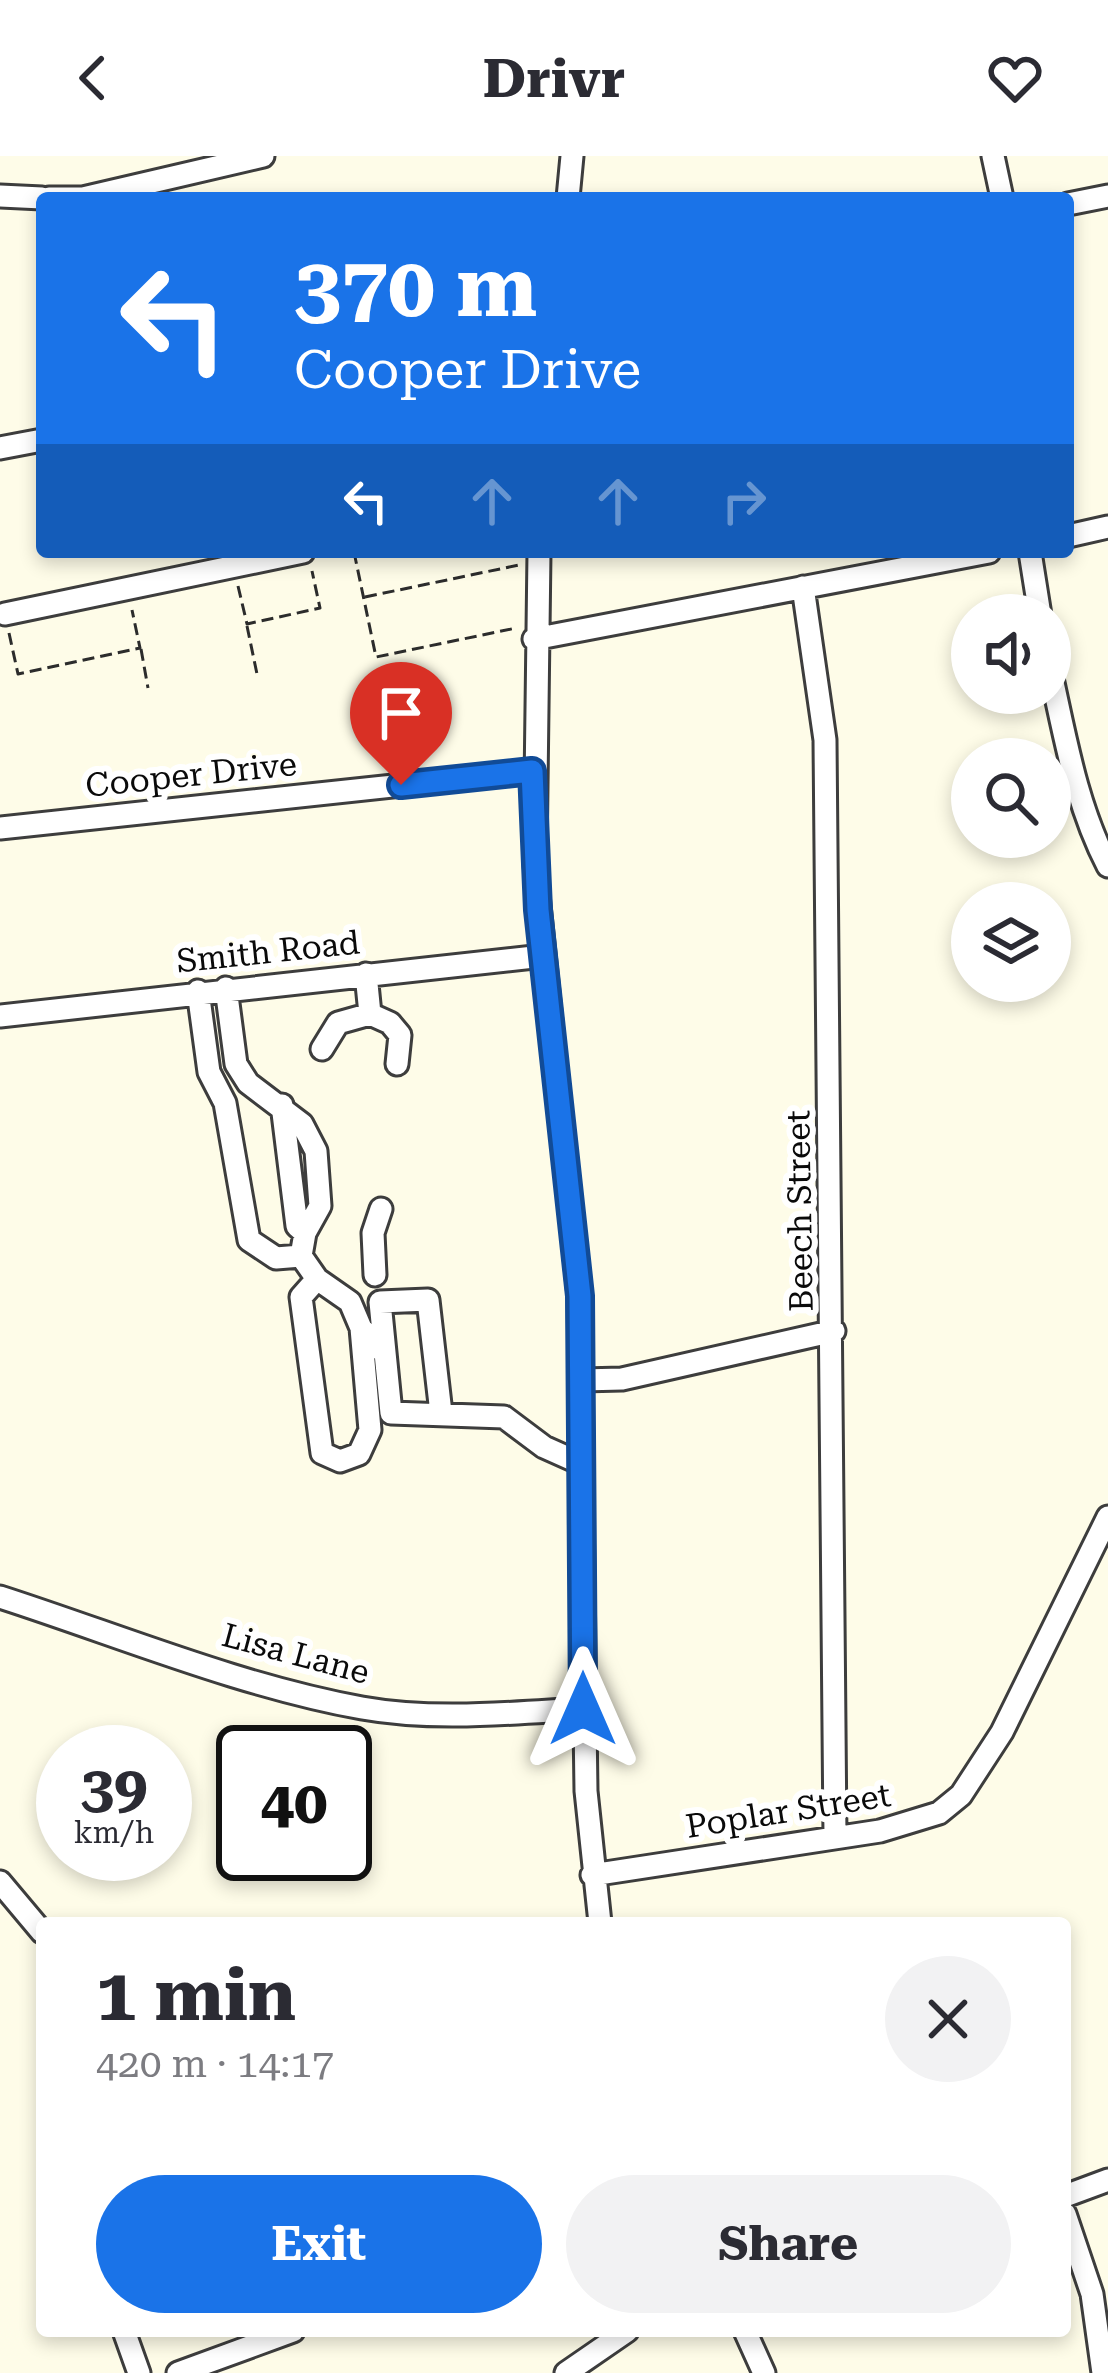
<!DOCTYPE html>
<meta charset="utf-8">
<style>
:root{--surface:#fff;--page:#f2f2f3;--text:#2b2b33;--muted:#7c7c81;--accent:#1a73e8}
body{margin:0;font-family:"Roboto Serif",serif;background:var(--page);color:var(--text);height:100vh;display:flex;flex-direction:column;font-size:45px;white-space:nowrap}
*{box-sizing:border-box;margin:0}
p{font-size:39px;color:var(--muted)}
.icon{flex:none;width:66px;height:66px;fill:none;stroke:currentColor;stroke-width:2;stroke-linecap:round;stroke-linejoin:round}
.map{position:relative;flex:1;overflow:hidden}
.sheet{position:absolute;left:36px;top:1761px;width:1035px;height:420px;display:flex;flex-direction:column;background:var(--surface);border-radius:12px;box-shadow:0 6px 18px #0003}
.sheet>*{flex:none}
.banner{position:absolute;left:36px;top:36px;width:1038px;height:366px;border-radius:12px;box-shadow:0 6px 18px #0003;background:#1a73e8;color:#fff;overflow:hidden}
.fabs{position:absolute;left:951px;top:438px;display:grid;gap:24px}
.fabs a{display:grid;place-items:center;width:120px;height:120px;border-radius:50%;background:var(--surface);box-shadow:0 6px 18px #0003;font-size:60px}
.speed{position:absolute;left:36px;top:1569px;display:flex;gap:24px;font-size:60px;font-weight:700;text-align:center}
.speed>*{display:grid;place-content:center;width:156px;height:156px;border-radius:50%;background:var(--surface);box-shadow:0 6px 18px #0003;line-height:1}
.speed small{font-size:30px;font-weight:400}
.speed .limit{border:6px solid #111;border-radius:18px;background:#fff;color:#111}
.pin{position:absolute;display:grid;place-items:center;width:102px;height:102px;color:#fff;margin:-123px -51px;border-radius:50% 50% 50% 0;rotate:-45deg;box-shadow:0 0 12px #0007}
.pin .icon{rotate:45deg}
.me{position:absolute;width:132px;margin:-66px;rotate:0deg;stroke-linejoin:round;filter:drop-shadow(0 0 9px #0008)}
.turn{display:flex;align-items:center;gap:42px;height:252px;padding:0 60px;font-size:54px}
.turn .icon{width:156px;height:156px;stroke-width:2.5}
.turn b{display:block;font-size:84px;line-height:102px}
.lanes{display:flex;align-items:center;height:114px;padding:0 60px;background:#0003;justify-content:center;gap:60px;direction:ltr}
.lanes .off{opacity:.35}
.round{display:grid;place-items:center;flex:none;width:126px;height:126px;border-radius:63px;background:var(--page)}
.head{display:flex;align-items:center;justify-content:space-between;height:204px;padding:0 60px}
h1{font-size:72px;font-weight:700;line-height:90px}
.action{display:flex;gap:24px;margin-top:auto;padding:24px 60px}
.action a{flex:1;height:138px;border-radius:72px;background:var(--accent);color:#fff;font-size:48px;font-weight:700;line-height:138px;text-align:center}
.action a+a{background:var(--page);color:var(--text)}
header{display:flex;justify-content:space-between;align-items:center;height:156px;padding:0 60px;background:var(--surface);font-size:54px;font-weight:700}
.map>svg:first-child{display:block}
</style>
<header><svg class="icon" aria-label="back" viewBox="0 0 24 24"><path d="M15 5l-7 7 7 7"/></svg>Drivr<svg class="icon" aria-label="heart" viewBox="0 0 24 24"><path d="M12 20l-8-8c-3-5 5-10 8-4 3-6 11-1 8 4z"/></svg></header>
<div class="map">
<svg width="1108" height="2217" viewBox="0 0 1108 2217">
<rect width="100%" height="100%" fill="#fefce8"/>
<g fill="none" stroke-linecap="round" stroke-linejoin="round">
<defs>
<path id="minor" d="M993,0L1002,42
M0,40L42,42
M49,42H83L263,0
M568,42L572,0
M1068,48L1108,40
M0,292L42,284
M1068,380L1108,371
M539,396L535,709L579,1140L586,1635L600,1767
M1030,396L1040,459
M803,431L825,584L835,1681
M5,458L303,396
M534,483L989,396
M1050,513C1065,580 1076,649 1108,710
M0,672L533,615
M226,832L236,908L248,927L302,968L316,995L320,1050L305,1077L301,1100L317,1123L350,1146L361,1172L382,1195
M198,835L209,916L225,947L249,1084L276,1102L301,1100
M370,858L390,867L400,879L397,908
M0,860L543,800
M322,893L338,867L370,858L366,818
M282,949L297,1070L305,1077
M375,1119L373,1077L381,1053
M317,1123L301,1141L322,1297L340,1305L359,1298L370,1274L361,1172
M582,1224L622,1223L834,1175
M441,1257L428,1144L380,1146L391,1257L504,1261L544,1291L582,1308
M0,1441C118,1479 240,1530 362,1552C434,1565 511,1557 583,1553
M592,1719L880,1675L939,1657L961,1639L1002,1576L1108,1361
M0,1726L42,1776
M1065,2040L1108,2024
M1065,2058L1092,2138L1103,2217
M124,2175L139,2217
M745,2175L764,2217
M178,2217L293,2175
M566,2217L627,2175"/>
</defs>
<use href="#minor" stroke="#3d3d3d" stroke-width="27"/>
<path stroke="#2c2c2c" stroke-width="3" stroke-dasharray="12 6" stroke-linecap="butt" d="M354,396L376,501L516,472
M238,430L247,468L320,452L312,415
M365,441L519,409
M247,470L257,518
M9,477L18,518L140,492L132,454
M141,493L148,532"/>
<use href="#minor" stroke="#fff" stroke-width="21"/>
</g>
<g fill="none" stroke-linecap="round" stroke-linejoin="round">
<defs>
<path id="route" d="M401,629L532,615L538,754L580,1140L583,1553"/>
</defs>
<use href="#route" stroke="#114b97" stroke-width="30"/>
<use href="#route" stroke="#1a73e8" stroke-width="21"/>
</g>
<g text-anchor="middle" stroke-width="12" stroke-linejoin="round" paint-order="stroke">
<g font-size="33" fill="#0a0a0a" stroke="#fff">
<text transform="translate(191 618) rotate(-6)" y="12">Cooper Drive</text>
<text transform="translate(268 795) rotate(-6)" y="12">Smith Road</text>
<text transform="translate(799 1055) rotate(-91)" y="12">Beech Street</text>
<text transform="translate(296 1497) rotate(15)" y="12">Lisa Lane</text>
<text transform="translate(788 1654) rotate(-9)" y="12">Poplar Street</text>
</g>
</g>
</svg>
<div class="fabs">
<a><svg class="icon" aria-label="sound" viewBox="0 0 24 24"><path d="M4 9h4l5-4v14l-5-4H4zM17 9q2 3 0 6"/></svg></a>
<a><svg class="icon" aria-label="search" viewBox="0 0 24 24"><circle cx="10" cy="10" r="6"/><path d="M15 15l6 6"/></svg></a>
<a><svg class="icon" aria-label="layers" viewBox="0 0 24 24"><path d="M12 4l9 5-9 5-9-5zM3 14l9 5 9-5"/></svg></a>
</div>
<div class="speed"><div>39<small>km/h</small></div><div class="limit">40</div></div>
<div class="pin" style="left:401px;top:629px;background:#d93025"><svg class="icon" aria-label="arrive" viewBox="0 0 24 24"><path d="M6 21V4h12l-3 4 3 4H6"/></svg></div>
<svg class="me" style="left:583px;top:1553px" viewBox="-20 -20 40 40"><path d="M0-17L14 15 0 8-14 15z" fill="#1a73e8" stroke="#fff" stroke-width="4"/></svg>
<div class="banner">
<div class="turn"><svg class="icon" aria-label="left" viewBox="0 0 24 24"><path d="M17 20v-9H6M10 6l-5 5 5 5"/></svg><div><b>370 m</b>Cooper Drive</div></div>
<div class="lanes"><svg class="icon" aria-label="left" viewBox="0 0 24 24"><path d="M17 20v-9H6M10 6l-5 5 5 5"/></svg><svg class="icon off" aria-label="ahead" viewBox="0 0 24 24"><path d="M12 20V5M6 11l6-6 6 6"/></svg><svg class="icon off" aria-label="ahead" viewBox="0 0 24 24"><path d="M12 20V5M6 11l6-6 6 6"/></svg><svg class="icon off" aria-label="right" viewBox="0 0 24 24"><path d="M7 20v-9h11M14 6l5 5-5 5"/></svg></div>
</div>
<section class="sheet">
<div class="head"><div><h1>1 min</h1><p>420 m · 14:17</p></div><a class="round"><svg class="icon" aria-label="close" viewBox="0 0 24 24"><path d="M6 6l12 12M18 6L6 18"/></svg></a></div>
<div class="action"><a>Exit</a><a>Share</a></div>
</section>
</div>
